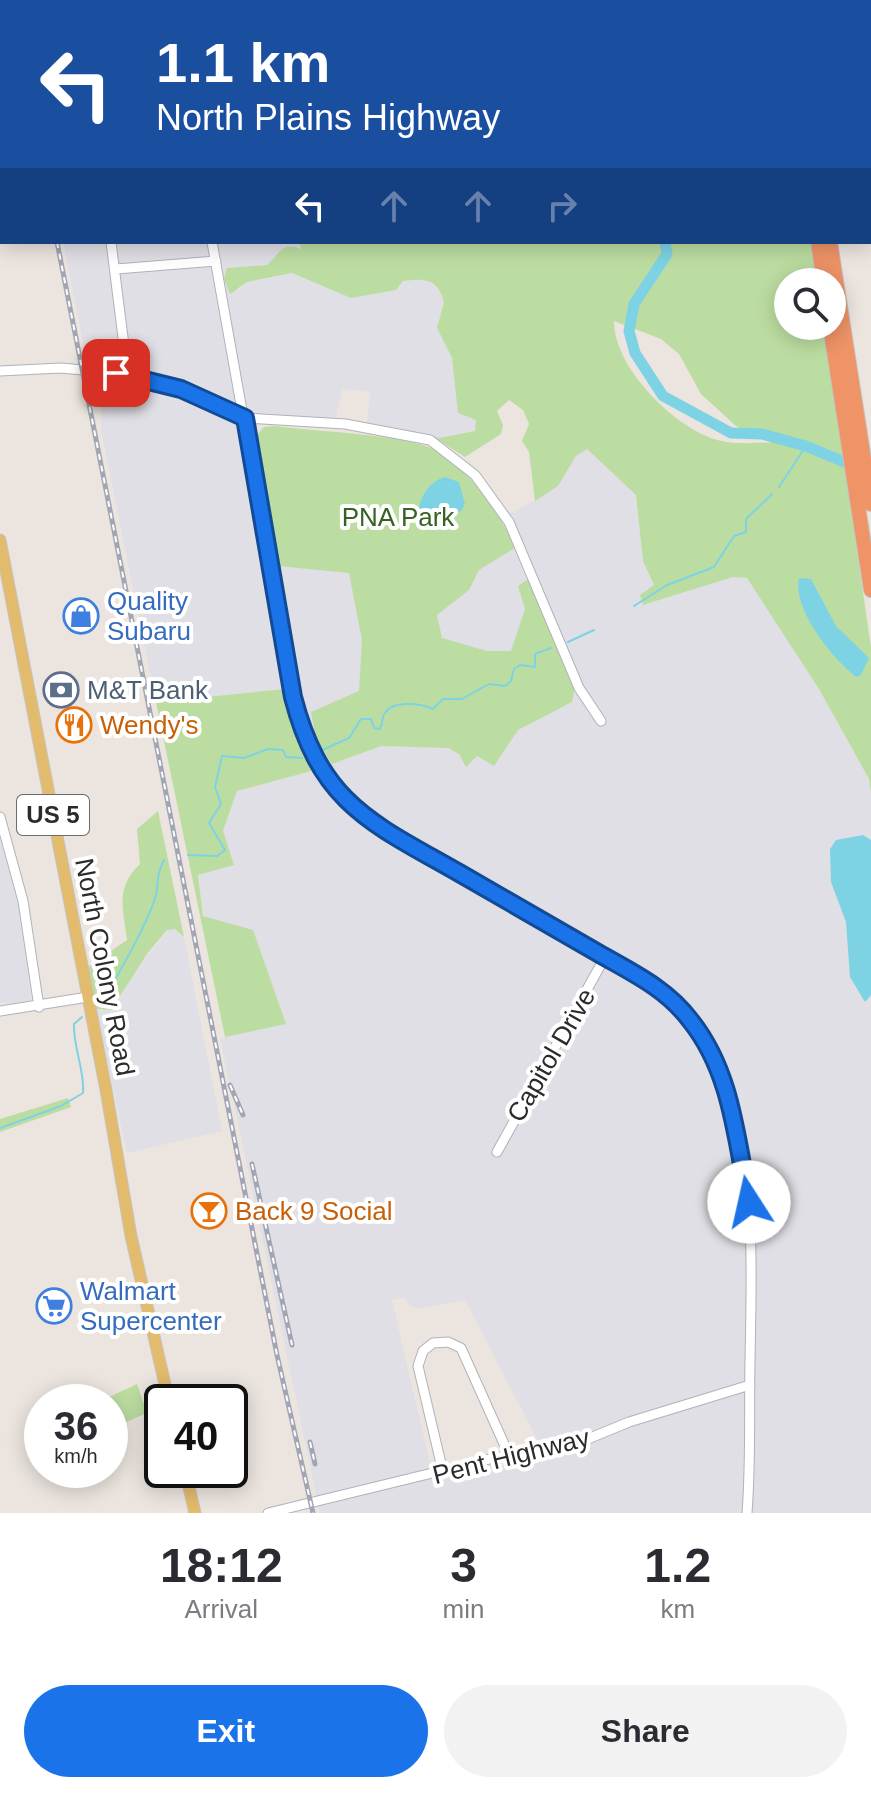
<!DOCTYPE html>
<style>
:root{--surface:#fff;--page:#f2f2f3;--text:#2b2b33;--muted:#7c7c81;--accent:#1a73e8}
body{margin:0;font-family:Helvetica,sans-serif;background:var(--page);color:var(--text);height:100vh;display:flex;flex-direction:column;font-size:30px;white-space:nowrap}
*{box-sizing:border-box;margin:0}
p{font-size:26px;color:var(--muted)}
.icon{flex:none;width:44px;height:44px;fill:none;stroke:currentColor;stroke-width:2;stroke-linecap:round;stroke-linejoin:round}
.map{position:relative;height:1513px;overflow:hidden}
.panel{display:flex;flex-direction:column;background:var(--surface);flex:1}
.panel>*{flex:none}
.guide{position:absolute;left:0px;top:0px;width:872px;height:244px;box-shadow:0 4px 20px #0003;background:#1a4fa0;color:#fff;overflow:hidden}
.fabs{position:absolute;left:774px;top:268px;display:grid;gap:16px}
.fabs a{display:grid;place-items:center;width:72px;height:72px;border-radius:50%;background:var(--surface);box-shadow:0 4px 20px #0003;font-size:40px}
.speed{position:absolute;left:24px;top:1384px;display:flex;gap:16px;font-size:40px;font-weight:700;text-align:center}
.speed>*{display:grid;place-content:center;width:104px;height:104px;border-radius:50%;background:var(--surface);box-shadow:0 4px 20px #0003;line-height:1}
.speed small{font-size:20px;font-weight:400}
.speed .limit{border:4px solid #111;border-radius:12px;background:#fff;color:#111}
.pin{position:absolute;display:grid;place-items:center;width:68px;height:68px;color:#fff;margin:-34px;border-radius:16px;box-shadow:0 4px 12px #0006}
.me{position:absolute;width:88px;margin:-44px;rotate:350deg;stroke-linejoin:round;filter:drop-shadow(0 0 6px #0008)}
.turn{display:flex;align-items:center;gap:28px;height:168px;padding:0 24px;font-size:36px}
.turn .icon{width:104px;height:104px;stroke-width:2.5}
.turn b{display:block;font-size:56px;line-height:68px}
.lanes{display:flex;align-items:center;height:76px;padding:0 24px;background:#0003;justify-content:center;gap:40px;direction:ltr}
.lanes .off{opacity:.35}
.eta{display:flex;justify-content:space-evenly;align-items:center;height:136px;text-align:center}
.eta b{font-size:48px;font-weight:700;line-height:56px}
.primary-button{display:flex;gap:16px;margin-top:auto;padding:16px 24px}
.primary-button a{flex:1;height:92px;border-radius:48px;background:var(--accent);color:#fff;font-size:32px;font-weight:700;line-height:92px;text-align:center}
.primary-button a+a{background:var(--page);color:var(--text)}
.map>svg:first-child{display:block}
</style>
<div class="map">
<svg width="871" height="1513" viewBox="0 0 871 1513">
<rect width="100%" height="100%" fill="#ece5df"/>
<path fill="#e0dfe5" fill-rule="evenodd" d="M63,0H277L278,2H64Z
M63,242H299L301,250L276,257L267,265L227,268L239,290L246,282L292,273L308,279L426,278L442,294L444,302L437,328L452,358L456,383L477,419L476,431L439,438L366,426L371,392L342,389L335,421L254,416L194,389L136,372L88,367Z
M101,381L133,383L194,402L240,424L255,437L278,566L516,511L558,486L576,456L587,448L636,495L643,561L654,585L643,605L733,577L747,578L762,600L819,689L869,779L871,791V1513H320L220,1038L285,1024L203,916L198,875L223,831L237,791L314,770L293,726L285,689L156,702L101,430ZM405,1298L409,1305L419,1309L465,1300L539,1443L438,1469L430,1464L392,1300Z
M0,840L23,922L31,1002L21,1004L0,1003Z
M175,929L184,937L222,1131L127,1153L96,1009L102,1012L168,930Z"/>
<path fill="#bcdda1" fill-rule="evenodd" d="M277,0H766V2H278Z
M299,242H812L818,282H788V326H824L871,647V793L869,779L819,689L747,578L733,577L643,605L640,595L654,585L643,561L636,495L587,449L576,456L558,486L535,501L529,452L522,441L529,424L523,410L509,400L497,411L503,425L501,434L465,457L432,436L439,438L475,431L476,420L458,413L452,358L437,328L444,302C438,278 423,278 403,281L396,290L351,298L292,273L247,282L230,294L224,279L227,268L267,265C281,253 281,241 301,249ZM614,321L661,339L679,354L701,394L736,426L756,436L783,442C762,442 734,446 714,439C672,425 614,367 614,321Z
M275,426C320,432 380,433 423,445C460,455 502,515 515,548L479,570L469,590L437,615L442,638L487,651H511L525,609L518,586L528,579L575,688L572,702L518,730L494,766L477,756L466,767L459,754L448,748L381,746L332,764L316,739L311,712L359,691L362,640L349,573L278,566L255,437L264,427Z
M285,689L293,727L315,770L237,791L223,831L234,865L198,875L203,916L253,930L286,1024L225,1037L156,702Z
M158,811L184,937L175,929L167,930L147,954L111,1010L96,1009L88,967L127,940C123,907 115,888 140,864L137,829Z
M68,1098L71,1107L0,1132V1119Z
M137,1384L147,1413L110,1429V1402L103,1400Z"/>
<path fill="#7dd3e3" d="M445,477L459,482L465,504L461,511L424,528C411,511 425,482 445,477Z
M799,578L811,579L836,626L869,658L861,675L856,677C833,659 792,609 799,578Z
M863,835L871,840V995L865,1002L850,977L846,922L831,882L830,849L836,840Z"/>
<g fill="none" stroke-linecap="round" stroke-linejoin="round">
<path stroke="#7dd3e3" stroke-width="2" d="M779,487L806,446
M634,606L667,585L714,567L734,536L746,532V519L772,494
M568,642L594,630
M320,751L349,738L361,719H371L374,728L380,729C382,725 382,721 383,717C389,699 420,703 433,709L443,699H462L489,684L505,686L511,681L514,669L520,665L535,667V654L551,648
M188,855L217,856L225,850L209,823L221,804L215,787L222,756L244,758L268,749L283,750L286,757L302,758
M97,1004C111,992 156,908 157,889C158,876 158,872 164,860
M0,1128L61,1106L83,1093C85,1070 73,1048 74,1024L82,1017"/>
<path stroke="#7dd3e3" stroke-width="11" d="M537,0V2
M665,242L667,254L634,304L629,331L635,353L663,396L731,433L762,434L806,446L856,467"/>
<defs>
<path id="minor" d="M67,0V2
M156,0L157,2
M111,242L128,377
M212,242L293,697L300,725L325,775L376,827L656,986C762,1077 752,1234 750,1361C749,1412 751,1462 747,1513
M116,269L216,261
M0,371L61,368L116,373L181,389L245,418L345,424L430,440L475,475L509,522L579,688L601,721
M0,817L23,901L39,1007
M0,1011L88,997
M497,1152L605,957
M443,1472L418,1366L423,1351L433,1343L448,1342L461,1348L509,1455
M268,1513L494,1458L578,1443L629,1422L750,1385"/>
<path id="major" d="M0,540L106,1090L131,1236L169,1402
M185,1470L195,1513"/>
<path id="highway" d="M771,0L772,2
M787,0V2
M818,242L824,282
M830,242L871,504
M830,326L871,590"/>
</defs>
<use href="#minor" stroke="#afb2ba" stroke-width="11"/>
<use href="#major" stroke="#c4c4c4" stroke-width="13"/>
<use href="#highway" stroke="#c4c4c4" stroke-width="16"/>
<use href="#minor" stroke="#fff" stroke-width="9"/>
<use href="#major" stroke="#e3bb6c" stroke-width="11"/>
<use href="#highway" stroke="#ef9467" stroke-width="14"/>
<defs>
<path id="rail" d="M10,0V2
M57,242L277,1355L313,1513
M230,1085L243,1115
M252,1164L292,1345
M310,1442L315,1464"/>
</defs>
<use href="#rail" stroke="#a2a6b4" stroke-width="5"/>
<use href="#rail" stroke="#fff" stroke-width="2" stroke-dasharray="6" stroke-linecap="butt"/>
</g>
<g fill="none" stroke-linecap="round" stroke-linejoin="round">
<defs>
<path id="route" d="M116,373L181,389L245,418L293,697C321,805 372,823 461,874C506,900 552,926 598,953C631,972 666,988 690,1020C732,1072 736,1139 749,1202"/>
</defs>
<use href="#route" stroke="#114b97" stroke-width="20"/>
<use href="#route" stroke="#1a73e8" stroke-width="14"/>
</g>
<defs>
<symbol id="shop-ring" viewBox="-11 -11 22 22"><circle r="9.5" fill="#fff" stroke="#3f7fe0" stroke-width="1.5"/><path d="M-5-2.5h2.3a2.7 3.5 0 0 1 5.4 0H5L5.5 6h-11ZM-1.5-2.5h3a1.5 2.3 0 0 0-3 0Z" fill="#3f7fe0"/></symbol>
<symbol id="bank-ring" viewBox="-11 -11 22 22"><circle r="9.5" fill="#fff" stroke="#5c6f8a" stroke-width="1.5"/><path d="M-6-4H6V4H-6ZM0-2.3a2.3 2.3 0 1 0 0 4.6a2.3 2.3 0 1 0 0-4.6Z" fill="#5c6f8a"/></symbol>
<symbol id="restaurant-ring" viewBox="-11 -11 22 22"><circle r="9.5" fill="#fff" stroke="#e8710a" stroke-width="1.5"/><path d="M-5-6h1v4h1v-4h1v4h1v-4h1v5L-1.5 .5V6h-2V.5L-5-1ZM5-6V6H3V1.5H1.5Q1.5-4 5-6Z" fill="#e8710a"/></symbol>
<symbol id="bar-ring" viewBox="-11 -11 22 22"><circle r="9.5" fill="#fff" stroke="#e8710a" stroke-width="1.5"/><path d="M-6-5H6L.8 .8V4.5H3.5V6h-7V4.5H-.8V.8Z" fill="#e8710a"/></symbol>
<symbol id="supermarket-ring" viewBox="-11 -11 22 22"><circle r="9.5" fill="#fff" stroke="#3f7fe0" stroke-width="1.5"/><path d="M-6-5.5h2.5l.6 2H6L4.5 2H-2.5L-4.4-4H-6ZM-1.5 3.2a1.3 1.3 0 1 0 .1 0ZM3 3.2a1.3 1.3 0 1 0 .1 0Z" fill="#3f7fe0"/></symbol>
</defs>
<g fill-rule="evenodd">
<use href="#shop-ring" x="61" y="596" width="40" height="40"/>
<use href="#bank-ring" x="41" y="670" width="40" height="40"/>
<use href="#restaurant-ring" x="54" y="705" width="40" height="40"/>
<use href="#bar-ring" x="189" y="1191" width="40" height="40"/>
<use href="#supermarket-ring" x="34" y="1286" width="40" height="40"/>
</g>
<g text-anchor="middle" stroke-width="8" stroke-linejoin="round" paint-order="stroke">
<rect fill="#fff" stroke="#6b6b6b" stroke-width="2" x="17" y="795" width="72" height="40" rx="6"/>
<g font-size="24" font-weight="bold" fill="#2b2b2b">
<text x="53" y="823">US 5</text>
</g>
<g font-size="26" fill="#366222" stroke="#fff">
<text x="398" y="526">PNA Park</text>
</g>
<g font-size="26" fill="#366cbe" stroke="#fff" text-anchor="start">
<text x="107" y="610">Quality<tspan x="107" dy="30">Subaru</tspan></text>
<text x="80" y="1300">Walmart<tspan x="80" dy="30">Supercenter</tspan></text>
</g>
<g font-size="26" fill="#4e5e75" stroke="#fff" text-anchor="start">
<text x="87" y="699">M&amp;T Bank</text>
</g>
<g font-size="26" fill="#c56008" stroke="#fff" text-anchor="start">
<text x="100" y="734">Wendy's</text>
<text x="235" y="1220">Back 9 Social</text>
</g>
<g font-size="26" fill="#2b2b2b" stroke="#fff">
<text transform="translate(105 967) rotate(79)" y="9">North Colony Road</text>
<text transform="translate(551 1055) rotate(-60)" y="9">Capitol Drive</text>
<text transform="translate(511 1456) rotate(-14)" y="9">Pent Highway</text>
</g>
</g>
</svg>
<div class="fabs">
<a><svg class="icon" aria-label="search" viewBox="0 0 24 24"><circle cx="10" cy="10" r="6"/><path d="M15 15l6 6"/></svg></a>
</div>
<div class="speed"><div>36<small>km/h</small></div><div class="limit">40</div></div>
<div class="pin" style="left:116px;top:373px;background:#d93025"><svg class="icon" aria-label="arrive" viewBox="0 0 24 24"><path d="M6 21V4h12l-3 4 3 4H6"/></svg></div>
<svg class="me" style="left:749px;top:1202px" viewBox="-20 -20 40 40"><circle r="19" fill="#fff"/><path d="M0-13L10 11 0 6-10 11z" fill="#1a73e8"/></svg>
<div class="guide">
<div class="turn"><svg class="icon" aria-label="left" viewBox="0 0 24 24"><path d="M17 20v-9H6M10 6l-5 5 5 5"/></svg><div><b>1.1 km</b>North Plains Highway</div></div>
<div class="lanes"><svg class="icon" aria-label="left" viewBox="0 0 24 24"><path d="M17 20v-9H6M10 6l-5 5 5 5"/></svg><svg class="icon off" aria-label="ahead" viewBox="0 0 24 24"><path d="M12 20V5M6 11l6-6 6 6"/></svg><svg class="icon off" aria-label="ahead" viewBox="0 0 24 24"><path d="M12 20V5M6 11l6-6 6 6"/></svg><svg class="icon off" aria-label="right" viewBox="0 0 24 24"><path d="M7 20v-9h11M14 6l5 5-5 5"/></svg></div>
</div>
</div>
<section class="panel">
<div class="eta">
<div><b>18:12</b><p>Arrival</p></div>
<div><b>3</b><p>min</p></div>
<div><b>1.2</b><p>km</p></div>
</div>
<div class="primary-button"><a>Exit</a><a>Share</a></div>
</section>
